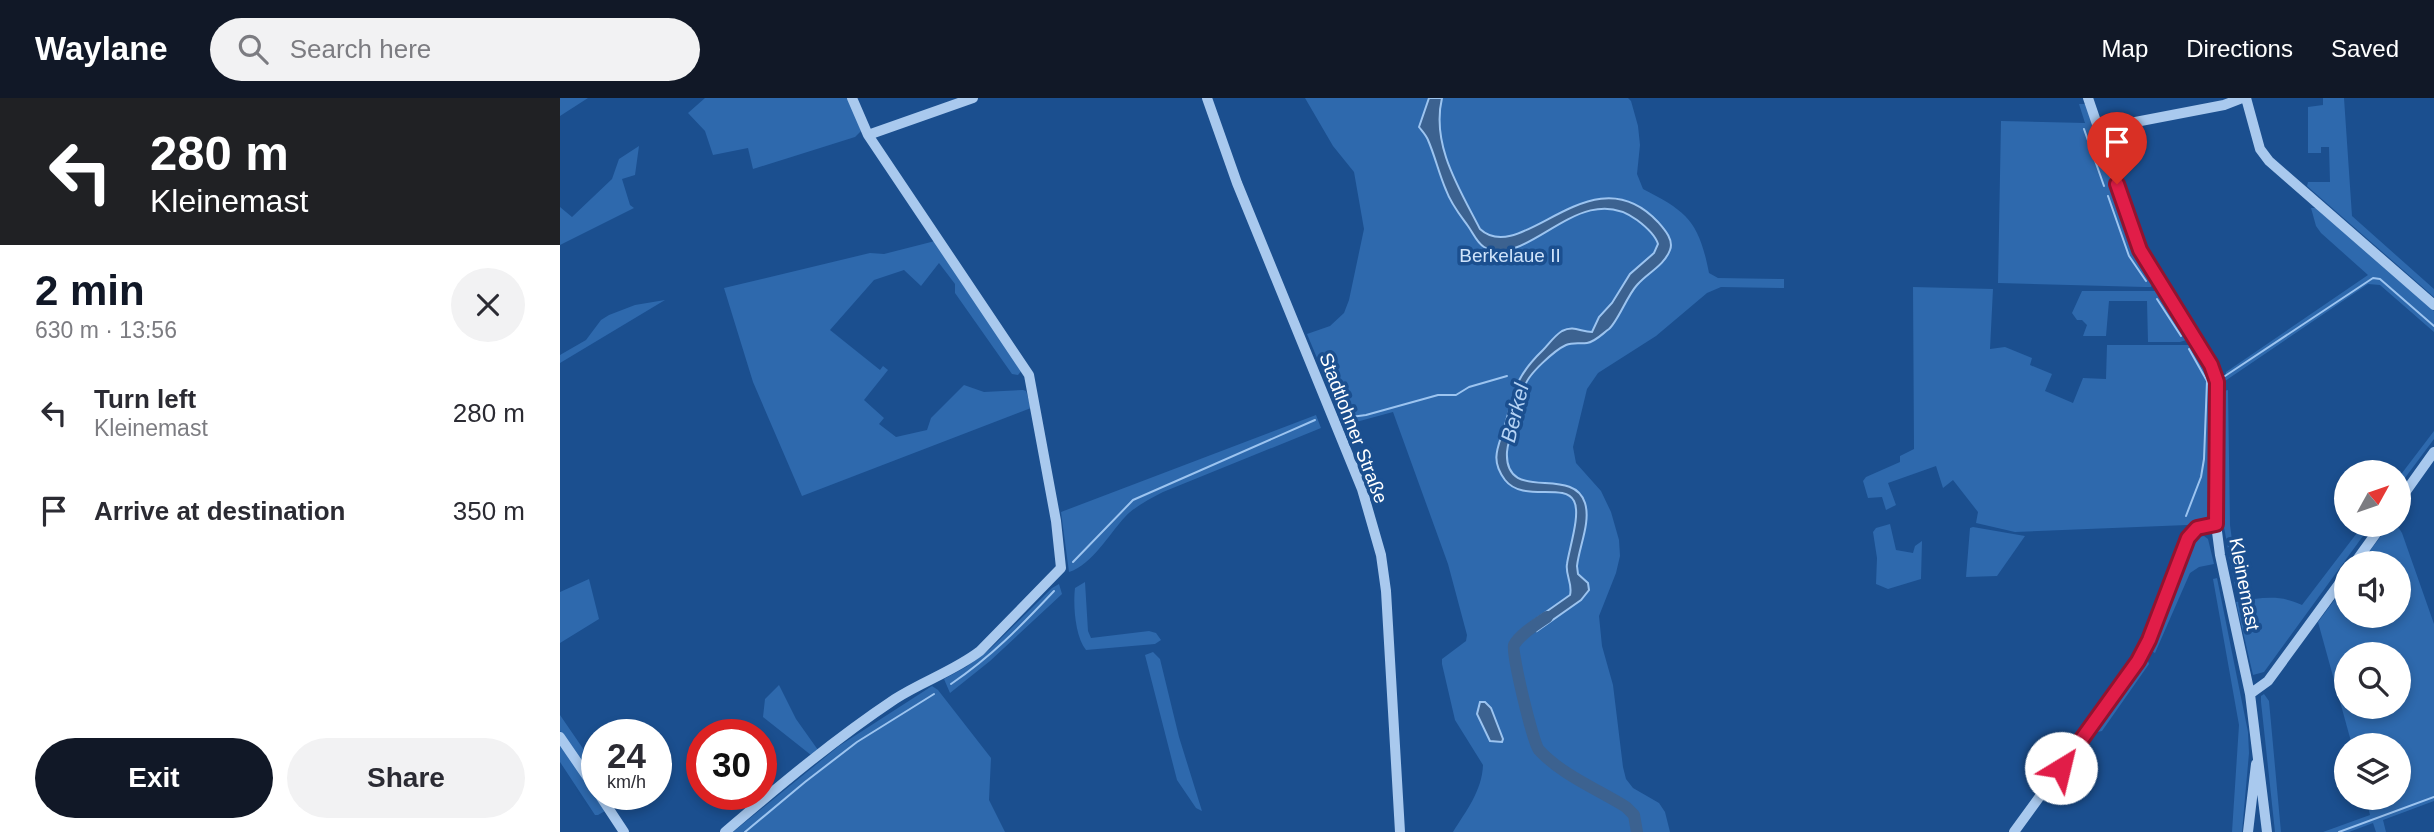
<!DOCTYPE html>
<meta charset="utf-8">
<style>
:root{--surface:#fff;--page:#f2f2f3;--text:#2b2b33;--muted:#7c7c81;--accent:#111827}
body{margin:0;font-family:Helvetica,sans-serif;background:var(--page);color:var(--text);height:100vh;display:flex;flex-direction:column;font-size:26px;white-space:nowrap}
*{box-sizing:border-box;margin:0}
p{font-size:23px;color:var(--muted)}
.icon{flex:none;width:38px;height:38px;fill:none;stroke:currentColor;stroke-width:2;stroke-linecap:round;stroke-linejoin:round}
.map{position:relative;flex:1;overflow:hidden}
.drawer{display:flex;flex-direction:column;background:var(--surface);width:560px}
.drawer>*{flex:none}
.guide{background:#202124;color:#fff;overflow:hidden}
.needle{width:46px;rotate:50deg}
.buttons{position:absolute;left:1774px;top:362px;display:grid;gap:14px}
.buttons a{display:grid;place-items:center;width:77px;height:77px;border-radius:50%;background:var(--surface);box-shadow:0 4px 10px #0003;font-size:35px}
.speed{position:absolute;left:21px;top:621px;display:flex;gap:14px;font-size:35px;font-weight:700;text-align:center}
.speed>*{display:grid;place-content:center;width:91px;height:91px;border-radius:50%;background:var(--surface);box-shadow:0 4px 10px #0003;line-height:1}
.speed small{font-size:18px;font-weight:400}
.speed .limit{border:10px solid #d22;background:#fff;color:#111}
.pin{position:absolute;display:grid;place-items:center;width:60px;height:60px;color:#fff;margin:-72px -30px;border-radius:50% 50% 50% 0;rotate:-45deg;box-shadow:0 0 7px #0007}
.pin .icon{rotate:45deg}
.me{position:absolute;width:77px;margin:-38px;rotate:36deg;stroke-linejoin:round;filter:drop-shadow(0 0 5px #0008)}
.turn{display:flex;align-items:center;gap:24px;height:147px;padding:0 35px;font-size:32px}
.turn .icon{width:91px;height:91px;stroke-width:2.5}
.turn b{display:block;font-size:49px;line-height:60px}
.round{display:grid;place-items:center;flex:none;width:74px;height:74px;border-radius:37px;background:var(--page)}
.headline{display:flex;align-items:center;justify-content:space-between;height:119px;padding:0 35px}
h1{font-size:42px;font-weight:800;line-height:52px;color:var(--accent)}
.primary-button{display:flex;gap:14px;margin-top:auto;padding:14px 35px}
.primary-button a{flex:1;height:80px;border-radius:42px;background:var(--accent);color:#fff;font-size:28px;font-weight:800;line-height:80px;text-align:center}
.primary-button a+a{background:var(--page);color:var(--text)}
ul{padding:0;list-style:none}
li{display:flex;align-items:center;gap:21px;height:98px;padding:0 35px}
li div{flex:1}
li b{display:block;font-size:26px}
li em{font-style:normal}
header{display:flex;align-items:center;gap:42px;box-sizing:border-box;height:98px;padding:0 35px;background:var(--accent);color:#fff}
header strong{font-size:33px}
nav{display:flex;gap:38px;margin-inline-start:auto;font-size:24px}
.search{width:490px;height:63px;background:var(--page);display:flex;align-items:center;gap:18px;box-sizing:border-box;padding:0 24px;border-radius:38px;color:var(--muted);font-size:26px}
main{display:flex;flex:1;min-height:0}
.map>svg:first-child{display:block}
</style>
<header>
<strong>Waylane</strong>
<div class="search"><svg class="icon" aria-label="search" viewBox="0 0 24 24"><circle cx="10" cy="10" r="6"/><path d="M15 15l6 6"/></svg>Search here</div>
<nav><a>Map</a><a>Directions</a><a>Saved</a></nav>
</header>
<main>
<section class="drawer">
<div class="guide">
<div class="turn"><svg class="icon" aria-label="left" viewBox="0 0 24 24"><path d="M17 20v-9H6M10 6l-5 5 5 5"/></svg><div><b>280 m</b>Kleinemast</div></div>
</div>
<div class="headline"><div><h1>2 min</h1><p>630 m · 13:56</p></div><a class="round"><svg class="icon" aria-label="close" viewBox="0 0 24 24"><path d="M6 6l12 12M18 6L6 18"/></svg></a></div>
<ul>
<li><svg class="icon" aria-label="left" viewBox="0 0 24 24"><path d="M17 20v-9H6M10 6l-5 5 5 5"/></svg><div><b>Turn left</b><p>Kleinemast</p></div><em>280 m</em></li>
<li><svg class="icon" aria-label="arrive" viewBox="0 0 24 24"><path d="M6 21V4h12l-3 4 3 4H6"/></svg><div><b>Arrive at destination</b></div><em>350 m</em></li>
</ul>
<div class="primary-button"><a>Exit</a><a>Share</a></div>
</section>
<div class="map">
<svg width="1874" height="734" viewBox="0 0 1874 734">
<rect width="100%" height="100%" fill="#1b4f8f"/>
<path fill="#2e69ad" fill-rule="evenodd" d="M0,0H28L0,18Z
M145,0H289L301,33L295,39L193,71L188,50L153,57L145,33L128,15Z
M745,0H1068L1071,3L1078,28L1080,47L1077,76L1083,91C1128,114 1139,124 1149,175L1158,180L1224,181V190L1161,189L1147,195L1096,238L1038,275L1027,291L1013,349L1016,365L1041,393L1051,414L1059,442L1060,458L1056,475L1039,518L1042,548L1053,587L1063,669L1066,681L1073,690L1099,705L1105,714L1110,734H893C906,713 922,693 923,667L895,622L882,566V561L906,543L907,537L888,466L833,314L785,327L747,236L770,228L784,215L789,202L804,131L794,74L773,48Z
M1763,0H1784L1792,118L1874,191V199L1747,88L1748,84H1770L1769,49H1761V55H1748V9L1763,7Z
M1519,6H1526L1595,182L1591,189H1585L1438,185L1441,23L1525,25Z
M79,48L75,77L62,81L70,107L74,110L0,147V109L12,119L52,81L59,61Z
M1751,110H1756L1874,213V234L1820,187L1808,186L1665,283L1666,274L1808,177L1761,135L1756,128Z
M375,143L462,272L458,277L452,276L395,195V186L379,165L361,188L344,172L314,182L270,232L320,272L323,268L328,272L304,302L324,320L319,326L336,339L367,332L371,320L404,287L424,294L463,292L466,293L471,310L242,398L193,284L164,190L310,155L324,156Z
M1353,189L1433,191L1430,251L1445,249L1472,260L1470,267L1492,276L1485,293L1513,305L1523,280L1546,281L1547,247H1631L1638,250L1654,282L1652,420L1645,424L1627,427L1455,434L1416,425L1418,414L1393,382L1383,390L1376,368L1328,385L1336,407L1326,412L1322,399L1308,400L1303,383L1306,379L1340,364V358L1354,351Z
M1522,193H1599L1604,196L1629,241L1620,244H1588L1587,203H1549L1546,238H1523L1527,227L1522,222H1517L1512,215Z
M105,202L0,265V257L26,242L41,222L49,217L75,207Z
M1668,292L1670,427L1678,488L1675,489L1664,429V293Z
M756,317L761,330L603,394C590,401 575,408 565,419C549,436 532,467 509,474L501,414Z
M1874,333V341L1839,388V379Z
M1330,426L1336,452L1353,455L1355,448L1362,443L1361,481L1328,491L1316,486L1317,460L1313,434L1316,430Z
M1803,427H1811L1704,574L1693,577L1676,504C1701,500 1719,496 1742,507Z
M1829,427H1837L1842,435L1874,526V703L1823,722L1826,734H1816L1813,725L1789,734H1763L1810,717L1806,700H1839V648L1792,647L1758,524L1787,485V518H1839V466L1801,465ZM1787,556H1839V609H1787Z
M1413,429L1465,438L1437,478L1406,479L1410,430Z
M1644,438L1648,441L1654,466L1639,469L1630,475L1595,555L1590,552L1632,448L1639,439Z
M1657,480L1688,634L1689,655L1682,734H1672L1679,627L1653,481Z
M29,481L39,521L0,545V494Z
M525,484L528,533L531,540L589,533L596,535L601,542L595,546L526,552C515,538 513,507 515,490Z
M499,486L502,496L430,563L390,595L384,581L406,569L430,551L492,490Z
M593,554L600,561L619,639L642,713L636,710L617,682L585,557Z
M1588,563L1589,566L1542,633L1537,634L1538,629L1583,566Z
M219,587L236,621L258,652L251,657L203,619L205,601Z
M372,588L378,592L431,660L429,702L445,734H173L279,648Z
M1704,596L1709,603L1721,734H1715L1701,604V598Z
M0,617L37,671V687L0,633Z
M0,645L45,713L38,717H35L0,664Z"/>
<path fill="#3c6290" stroke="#9cc4f0" stroke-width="2" d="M869,0H882C871,47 899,90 920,131C962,170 1031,52 1098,124C1105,132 1114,142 1110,152C1104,168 1087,175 1077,187C1067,198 1058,223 1049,231C1042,236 1035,244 1027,245C1020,246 1013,244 1006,247C995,252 968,276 965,288C963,297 964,305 961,314C956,328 948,339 947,354C944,407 1013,366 1025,405C1031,424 1019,449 1017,468L1018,476L1028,485L1029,492L1021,502L977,533L973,523L1010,497C1013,486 1005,477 1007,466C1009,451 1021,416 1014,403C1004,384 963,405 945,382C929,361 939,348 945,327C955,292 955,279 983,252C989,246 994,238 1002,233C1014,227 1021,234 1032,234L1039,219L1052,205L1070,176L1094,155L1098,146C1095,136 1085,128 1077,122C1020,79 967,173 924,149C917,145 913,135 908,128C900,117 891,106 886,92C879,76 875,58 868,42C866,37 862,33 859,29Z
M920,604H925L931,610L943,641L942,644L930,643L917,616Z"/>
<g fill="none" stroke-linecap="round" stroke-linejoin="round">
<path stroke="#9cc4f0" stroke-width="2" d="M1524,31L1544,88
M1548,98L1569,158L1586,183
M1597,201L1621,238
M1665,278L1813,180L1820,181L1874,228
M791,319L806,317L878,297H896L909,289L947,278
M1626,418L1641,379L1644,361L1647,283L1629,251
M513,464L573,402L755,322
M391,586C432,558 460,529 494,493
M185,734L245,684L297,644L374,596
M1779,734L1874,699"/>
<path stroke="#3c6290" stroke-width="12" d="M987,519C977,526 960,536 954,547C951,554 973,645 979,652C1002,677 1037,691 1066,709L1074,717L1077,734"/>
<path stroke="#a9c9ee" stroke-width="10" d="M292,0L308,37
M647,0L677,85L802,391L821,457L826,493L840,734
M1528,0L1580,152L1651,267L1657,284L1656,426L1660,457L1690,596L1707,734
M1686,0L1700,51L1709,63L1874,207
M1539,31L1664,7L1682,0
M1839,403L1874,354
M1794,466L1822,427
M1690,596L1708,583L1787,475
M0,639L37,693
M39,696L64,734
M165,734C220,687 275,641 335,601C363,583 394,573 420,553L501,470L496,423L469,277L308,37L413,0
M1454,734L1578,563L1589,542L1628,440L1637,430L1656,426
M1688,734L1696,666"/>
</g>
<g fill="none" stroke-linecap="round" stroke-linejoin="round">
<defs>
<path id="route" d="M1501,670L1578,563L1589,542L1628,440L1637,430L1656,426L1657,284L1651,267L1580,152L1557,86"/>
</defs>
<use href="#route" stroke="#92132f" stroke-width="18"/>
<use href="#route" stroke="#e11d48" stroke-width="12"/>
</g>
<g text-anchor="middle" stroke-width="7" stroke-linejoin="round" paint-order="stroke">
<g font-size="19" fill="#cfe3fa" stroke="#1b4f8f">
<text x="950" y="164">Berkelaue II</text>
</g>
<g font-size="19" fill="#fff" stroke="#1b4f8f">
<text transform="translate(794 330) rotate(69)" y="7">Stadtlohner Straße</text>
<text transform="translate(1685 486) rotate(79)" y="7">Kleinemast</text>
</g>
<g font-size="21" font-style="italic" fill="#b5d3f5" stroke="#1b4f8f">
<text transform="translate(955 315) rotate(-76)" y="7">Berkel</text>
</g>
</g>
</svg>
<div class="buttons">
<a><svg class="needle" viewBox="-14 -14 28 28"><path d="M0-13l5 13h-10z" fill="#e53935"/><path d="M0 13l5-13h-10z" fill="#7c7c81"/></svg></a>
<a><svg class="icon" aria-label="sound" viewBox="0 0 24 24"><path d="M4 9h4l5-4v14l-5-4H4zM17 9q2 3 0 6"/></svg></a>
<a><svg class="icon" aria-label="search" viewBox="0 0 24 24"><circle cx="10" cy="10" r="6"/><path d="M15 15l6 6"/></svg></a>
<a><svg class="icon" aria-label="layers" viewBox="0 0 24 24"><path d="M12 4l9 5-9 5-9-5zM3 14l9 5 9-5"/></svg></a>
</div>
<div class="speed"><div>24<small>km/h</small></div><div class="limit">30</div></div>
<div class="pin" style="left:1557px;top:86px;background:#d93025"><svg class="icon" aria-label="arrive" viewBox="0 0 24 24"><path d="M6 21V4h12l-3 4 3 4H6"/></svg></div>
<svg class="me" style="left:1501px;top:670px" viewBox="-20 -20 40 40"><circle r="19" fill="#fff"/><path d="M0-13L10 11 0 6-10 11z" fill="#e11d48"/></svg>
</div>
</main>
